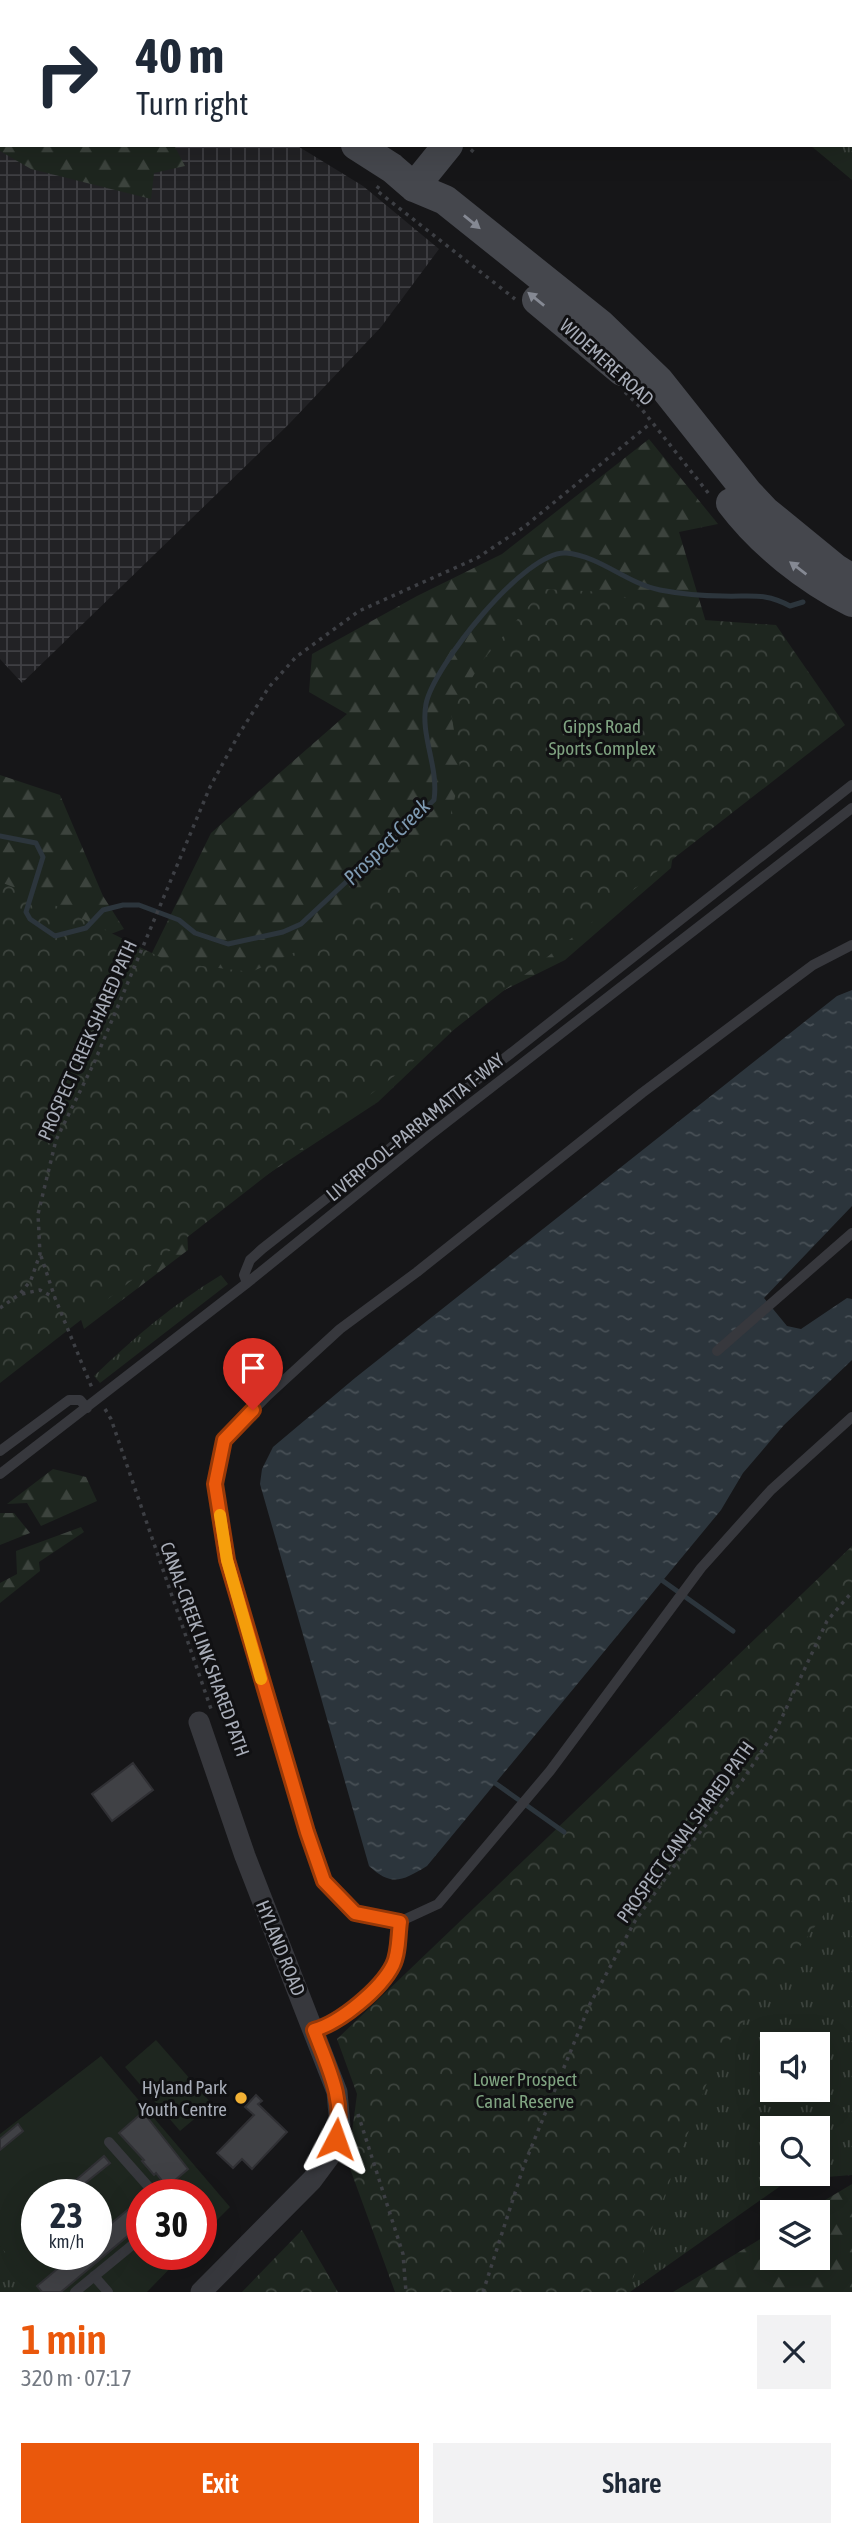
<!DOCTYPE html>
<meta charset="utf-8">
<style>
:root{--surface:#fff;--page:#f2f2f3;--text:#1f2937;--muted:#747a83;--accent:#ea580c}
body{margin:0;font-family:"Asap Condensed",sans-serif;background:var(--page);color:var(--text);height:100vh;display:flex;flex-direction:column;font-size:26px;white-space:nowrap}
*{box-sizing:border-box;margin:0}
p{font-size:23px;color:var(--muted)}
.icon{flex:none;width:38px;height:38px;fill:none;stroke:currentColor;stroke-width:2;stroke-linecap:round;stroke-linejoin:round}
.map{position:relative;height:2292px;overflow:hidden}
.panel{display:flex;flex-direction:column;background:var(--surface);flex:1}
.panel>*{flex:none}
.guide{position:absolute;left:0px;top:0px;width:852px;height:147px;box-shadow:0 7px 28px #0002;background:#fff;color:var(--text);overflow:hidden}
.buttons{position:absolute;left:760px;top:2032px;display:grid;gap:14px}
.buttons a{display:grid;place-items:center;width:70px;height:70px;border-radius:0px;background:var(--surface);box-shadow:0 7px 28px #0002;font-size:35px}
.speed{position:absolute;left:21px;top:2179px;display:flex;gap:14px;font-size:35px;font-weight:700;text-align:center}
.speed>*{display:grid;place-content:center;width:91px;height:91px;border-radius:50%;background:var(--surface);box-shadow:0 7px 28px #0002;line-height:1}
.speed small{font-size:18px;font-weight:400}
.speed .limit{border:10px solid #d22;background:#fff;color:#111}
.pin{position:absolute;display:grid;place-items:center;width:60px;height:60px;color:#fff;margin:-72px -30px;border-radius:50% 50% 50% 0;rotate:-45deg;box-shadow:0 0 7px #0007}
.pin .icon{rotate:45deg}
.me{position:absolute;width:77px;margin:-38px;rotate:4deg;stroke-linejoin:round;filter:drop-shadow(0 0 5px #0008)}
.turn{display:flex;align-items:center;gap:24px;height:147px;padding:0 21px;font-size:32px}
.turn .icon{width:91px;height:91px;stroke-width:2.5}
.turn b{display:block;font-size:49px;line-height:60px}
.round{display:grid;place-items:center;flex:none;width:74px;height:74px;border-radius:0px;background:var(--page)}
.overview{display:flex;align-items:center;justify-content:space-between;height:119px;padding:0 21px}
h1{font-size:42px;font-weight:600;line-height:52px;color:var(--accent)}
.cta{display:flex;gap:14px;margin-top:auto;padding:14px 21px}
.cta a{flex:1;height:80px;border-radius:0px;background:var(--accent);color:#fff;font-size:28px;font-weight:600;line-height:80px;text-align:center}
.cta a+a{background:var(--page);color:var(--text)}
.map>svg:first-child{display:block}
</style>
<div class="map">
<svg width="852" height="2292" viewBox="0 0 852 2292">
<defs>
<pattern id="industrial-grid" width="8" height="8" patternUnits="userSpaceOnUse" patternTransform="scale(1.75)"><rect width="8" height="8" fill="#222225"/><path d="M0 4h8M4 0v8" fill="none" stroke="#3f3f43"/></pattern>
<pattern id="grass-tufts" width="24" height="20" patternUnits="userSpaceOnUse" patternTransform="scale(1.75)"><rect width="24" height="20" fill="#1e261f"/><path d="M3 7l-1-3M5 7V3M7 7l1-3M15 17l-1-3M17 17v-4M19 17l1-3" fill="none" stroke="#3c433d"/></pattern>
<pattern id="forest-firs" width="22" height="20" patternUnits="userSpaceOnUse" patternTransform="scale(1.75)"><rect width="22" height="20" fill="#1e261f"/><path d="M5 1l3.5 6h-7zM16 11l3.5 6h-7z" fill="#3c433d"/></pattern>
<pattern id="park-crowns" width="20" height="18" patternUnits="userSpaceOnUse" patternTransform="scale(1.75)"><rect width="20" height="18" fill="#1e261f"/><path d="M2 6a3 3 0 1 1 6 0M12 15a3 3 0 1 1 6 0" fill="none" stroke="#3c433d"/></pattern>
<pattern id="water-ripples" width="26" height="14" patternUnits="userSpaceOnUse" patternTransform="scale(1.75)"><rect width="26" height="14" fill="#2c353c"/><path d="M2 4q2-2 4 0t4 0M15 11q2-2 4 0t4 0" fill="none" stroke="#485056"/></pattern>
</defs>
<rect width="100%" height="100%" fill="#161618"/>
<path fill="url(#industrial-grid)" d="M0,0L35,2H2V145H296L363,186L439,249L381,327L289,424L22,683L0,659Z
M192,0H532L195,2Z"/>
<path fill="url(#grass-tufts)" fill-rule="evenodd" d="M851,131L852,132V180L810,145H850Z
M221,1275L228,1284L100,1383L94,1376C133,1338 175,1303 221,1275Z
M852,1853V2175L789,2180L630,2292H595L810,1876ZM772,2044H817V2090H772ZM772,2128H817V2174H772Z
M0,2231L43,2292H0Z"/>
<path fill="url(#forest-firs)" d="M0,84L2,145H174L185,166L154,173L151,199L31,169L0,151Z
M649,439L718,524L679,532L714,649L680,809L671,868L565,960L486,999L378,1102L187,1227L188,1250L84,1329L53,1232L115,1028L211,833L347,714L309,692L312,654L417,596L502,554Z
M0,775L60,795L103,896L124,929L53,956L0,949Z
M53,1469L86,1477L97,1501L41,1526L27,1503L7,1504Z
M0,1513H14L30,1533L0,1545Z
M81,1527L84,1532L39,1562L40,1571L0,1603V1583L17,1574L16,1551Z
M852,2184V2292H673L772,2232V2258H817V2212H805Z"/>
<path fill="url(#park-crowns)" d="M543,589L604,592L704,620L776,625L845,725L0,1383V882L32,894L170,962L251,972L324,939L390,872L449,821L461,773L451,712L483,660Z
M852,1546V1877L716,2059L628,2292H395L348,2163L357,2094L337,2039Z
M302,2230L338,2292H242Z"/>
<path fill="#1e261f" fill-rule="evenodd" d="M156,2040L212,2104L180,2131L125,2067Z
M101,2056L230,2207L201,2236V2194H142V2254H184L147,2292H39L0,2246V2134ZM37,2194H96V2254H37Z"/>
<path fill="url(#water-ripples)" d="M852,990V1206L764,1298L787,1326L801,1329L847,1298L852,1299V1360L784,1425L743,1473L721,1510L427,1866C402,1881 392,1887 369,1866L260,1484L262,1469L273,1447L355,1378L837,996Z"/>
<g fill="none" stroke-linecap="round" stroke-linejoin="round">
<path stroke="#2c353c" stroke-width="5" d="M0,836L36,843L43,857L26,912L30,919L55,936L86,928L103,910L123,905H139L179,920L195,933L228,944L283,932L301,924L434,800C439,767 420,736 426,704C433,667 525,550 566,553C600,556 626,583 660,590C681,594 702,596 723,596C750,597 765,592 790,606L803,602
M663,1581L733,1631
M495,1783L564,1832"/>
</g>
<path fill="#404145" stroke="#303034" stroke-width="2" d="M133,1763L153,1790L112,1821L92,1794Z
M256,2095L262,2101L258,2104L287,2132L252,2169L242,2159L233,2168L217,2153L254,2115L245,2107Z
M143,2112L188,2169L167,2187L156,2173L154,2175L142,2161L144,2160L119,2133Z
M18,2124L23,2131L0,2150V2139Z
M104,2156L110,2163L74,2192L69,2186Z
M142,2198V2224L61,2292H42L37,2286L75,2254H96V2236Z"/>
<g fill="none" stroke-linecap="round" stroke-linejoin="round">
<path stroke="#3d3f44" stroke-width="3.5" stroke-dasharray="3.5 5" stroke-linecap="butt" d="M538,2L539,0
M595,2L596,0
M471,152L477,145
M379,186L376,190L515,299
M625,392L640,407L709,494
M41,1256L55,1298
M22,1294L40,1290L55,1298L92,1388
M0,1308L20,1294L31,1280L40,1254L38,1214L56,1140L94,1063L210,787L239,734L269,687L296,657L359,611L477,558L524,527L651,423
M105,1409L111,1419L211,1709
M358,2114L403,2254L406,2292
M483,2292L524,2165L590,2004L635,1921L687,1848L742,1781L777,1728L827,1621L852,1592"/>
<path stroke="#37383d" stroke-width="10" d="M712,0L714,2
M850,116L852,117
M852,945L813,965L738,1021L642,1093L417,1272L340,1329L268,1395L224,1440L215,1484L227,1560L307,1832L324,1881L355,1913L399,1922L438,1904L550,1771L701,1568L771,1490L852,1417
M247,1283L244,1275L250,1260L262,1249L852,785
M717,1351L852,1233
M0,1451L69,1400H80L87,1408
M0,1474L247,1283L430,1135L852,808
M314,2030C339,2023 382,1989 393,1965C399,1953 398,1936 399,1922
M109,2142L155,2194
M94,2276L108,2292
M75,2292L142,2237"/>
<path stroke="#37383d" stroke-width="21" d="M199,1722L245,1856L337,2092L340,2126L332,2153L312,2180L201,2292"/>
<path stroke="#45474d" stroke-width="30" d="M105,0L108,2
M566,2L567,0
M356,145L392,168L414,187L445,200L601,325L659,381L748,493L765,511L836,569L852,579
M414,187L448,145
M537,300L622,371
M731,503C762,544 807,579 852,602"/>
</g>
<defs><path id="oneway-solid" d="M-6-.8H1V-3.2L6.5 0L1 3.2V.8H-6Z" transform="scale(1.75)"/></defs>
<g fill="#858993">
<use href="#oneway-solid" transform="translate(472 222) rotate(39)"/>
<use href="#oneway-solid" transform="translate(536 299) rotate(-141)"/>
<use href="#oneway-solid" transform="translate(798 568) rotate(-143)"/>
</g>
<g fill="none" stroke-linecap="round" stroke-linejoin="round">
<defs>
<path id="route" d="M253,1410L224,1440L215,1484L227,1560L307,1832L324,1881L355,1913L400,1922C398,1936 399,1953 393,1965C381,1989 340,2023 314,2030C327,2065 346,2101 336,2139"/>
</defs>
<use href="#route" stroke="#983908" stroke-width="18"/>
<use href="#route" stroke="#ea580c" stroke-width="12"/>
<path stroke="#f59e0b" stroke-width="12" d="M220,1515L227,1560L261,1679"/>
</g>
<circle fill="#f2b134" stroke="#111113" stroke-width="2.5" cx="241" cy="2098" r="7"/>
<g text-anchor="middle" stroke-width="6" stroke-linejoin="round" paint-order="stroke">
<g font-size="19" fill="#a8adb8" stroke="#111113">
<text transform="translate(607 362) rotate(42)" y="7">WIDEMERE ROAD</text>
<text transform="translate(87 1040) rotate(-66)" y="7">PROSPECT CREEK SHARED PATH</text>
<text transform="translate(415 1127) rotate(-39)" y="7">LIVERPOOL–PARRAMATTA T-WAY</text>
<text transform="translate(205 1649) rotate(70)" y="7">CANAL-CREEK LINK SHARED PATH</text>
<text transform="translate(685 1832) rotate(-54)" y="7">PROSPECT CANAL SHARED PATH</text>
<text transform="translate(281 1948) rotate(68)" y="7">HYLAND ROAD</text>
</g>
<g font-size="19" fill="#7fa381" stroke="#111113">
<text x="602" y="733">Gipps Road<tspan x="602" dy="22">Sports Complex</tspan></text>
<text x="525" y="2086">Lower Prospect<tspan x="525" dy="22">Canal Reserve</tspan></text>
</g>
<g font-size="19" fill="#a8adb8" stroke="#111113" text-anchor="end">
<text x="227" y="2094">Hyland Park<tspan x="227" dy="22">Youth Centre</tspan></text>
</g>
<g font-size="21" font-style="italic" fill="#7f9bb3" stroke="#111113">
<text transform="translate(387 842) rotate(-45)" y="7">Prospect Creek</text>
</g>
</g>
</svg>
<div class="buttons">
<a><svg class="icon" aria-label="sound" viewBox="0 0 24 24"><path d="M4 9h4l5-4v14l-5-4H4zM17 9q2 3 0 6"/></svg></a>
<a><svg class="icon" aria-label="search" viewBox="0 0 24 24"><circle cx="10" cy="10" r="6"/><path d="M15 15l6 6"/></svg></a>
<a><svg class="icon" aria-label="layers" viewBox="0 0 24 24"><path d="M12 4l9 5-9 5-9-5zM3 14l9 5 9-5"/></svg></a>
</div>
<div class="speed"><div>23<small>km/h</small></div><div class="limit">30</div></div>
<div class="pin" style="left:253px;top:1410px;background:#d93025"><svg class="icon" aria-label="arrive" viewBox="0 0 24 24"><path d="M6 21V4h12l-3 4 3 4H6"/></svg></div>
<svg class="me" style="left:336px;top:2139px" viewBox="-20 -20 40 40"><path d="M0-17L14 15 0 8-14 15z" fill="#ea580c" stroke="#fff" stroke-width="4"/></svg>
<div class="guide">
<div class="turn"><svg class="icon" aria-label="right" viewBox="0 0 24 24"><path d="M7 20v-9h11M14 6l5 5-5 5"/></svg><div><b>40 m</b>Turn right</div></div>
</div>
</div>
<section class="panel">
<div class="overview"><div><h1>1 min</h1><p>320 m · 07:17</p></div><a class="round"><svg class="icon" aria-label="close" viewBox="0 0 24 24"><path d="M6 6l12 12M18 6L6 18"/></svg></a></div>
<div class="cta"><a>Exit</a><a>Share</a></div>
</section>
